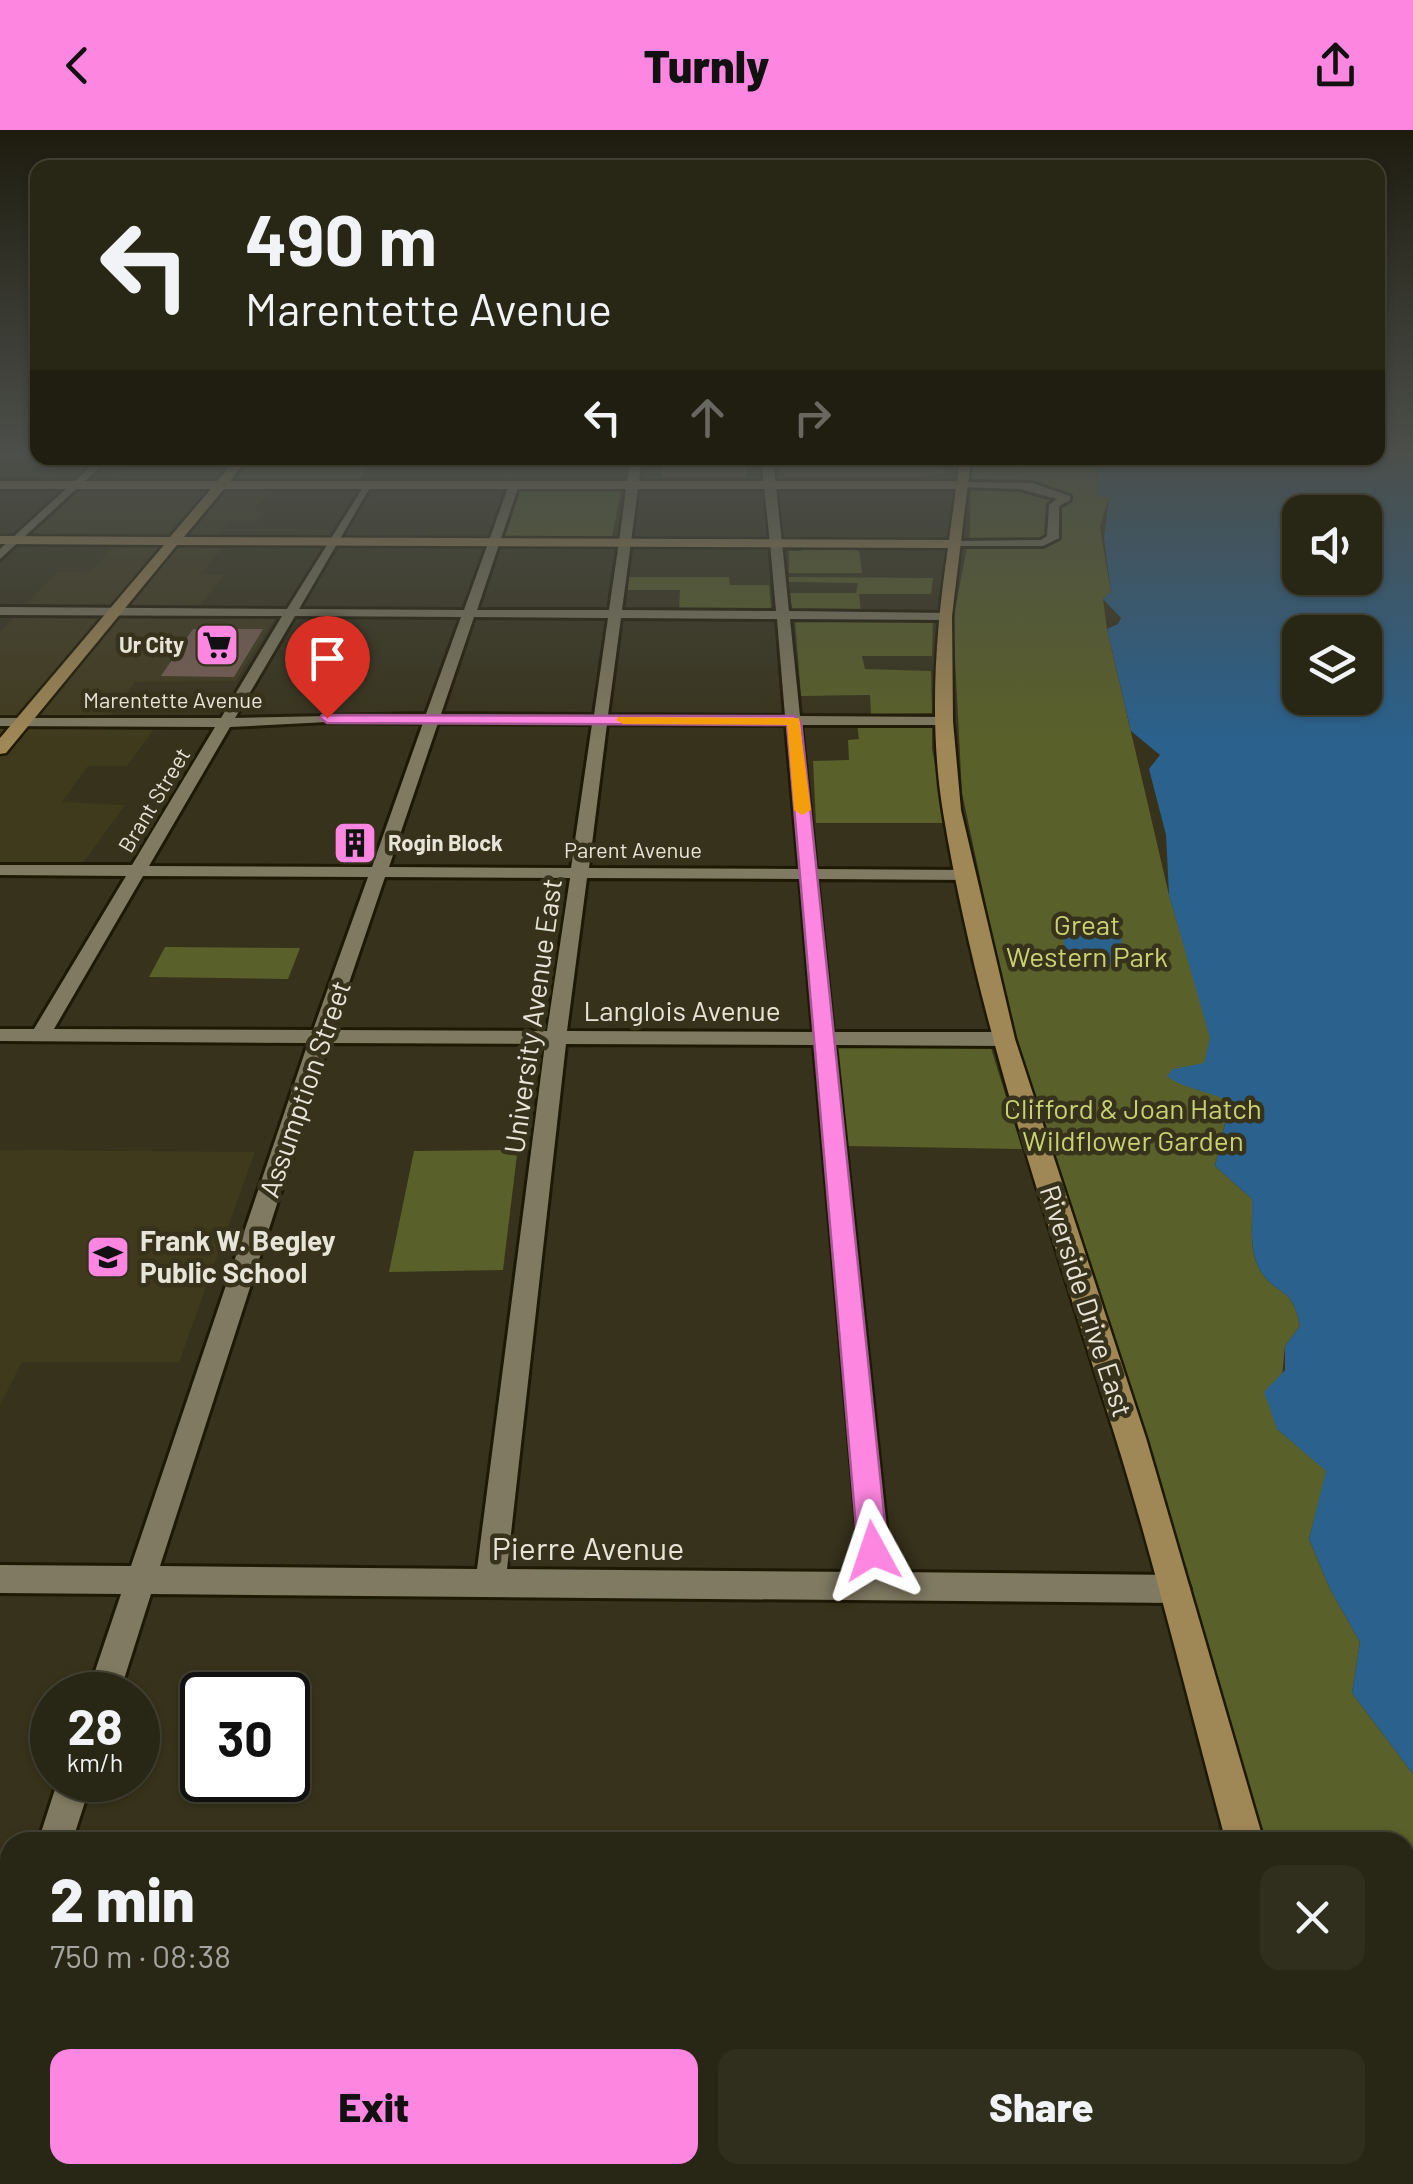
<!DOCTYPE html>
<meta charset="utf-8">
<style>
:root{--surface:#282614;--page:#302e1d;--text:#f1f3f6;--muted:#a5a5a0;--line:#444334;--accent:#fd86e1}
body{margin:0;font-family:Barlow,sans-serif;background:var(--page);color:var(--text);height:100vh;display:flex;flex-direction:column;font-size:38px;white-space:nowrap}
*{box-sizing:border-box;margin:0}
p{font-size:32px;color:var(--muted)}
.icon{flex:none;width:55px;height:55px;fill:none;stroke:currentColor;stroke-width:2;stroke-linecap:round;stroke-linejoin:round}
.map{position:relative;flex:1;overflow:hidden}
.details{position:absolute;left:0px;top:1702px;width:1415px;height:352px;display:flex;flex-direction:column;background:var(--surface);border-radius:30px 30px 0 0;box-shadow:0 2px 8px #0004,0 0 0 2px var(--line)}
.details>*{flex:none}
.top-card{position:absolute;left:30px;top:30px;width:1355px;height:305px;border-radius:20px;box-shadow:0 2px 8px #0004,0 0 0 2px var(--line);background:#282614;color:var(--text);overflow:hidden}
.tools{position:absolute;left:1282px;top:365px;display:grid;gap:20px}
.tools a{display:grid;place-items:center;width:100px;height:100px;border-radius:20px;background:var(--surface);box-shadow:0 2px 8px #0004,0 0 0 2px var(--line);font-size:50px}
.speed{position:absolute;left:30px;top:1542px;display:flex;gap:20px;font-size:50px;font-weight:700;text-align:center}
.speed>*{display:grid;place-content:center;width:130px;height:130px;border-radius:50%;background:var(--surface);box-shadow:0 2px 8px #0004,0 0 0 2px var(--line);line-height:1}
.speed small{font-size:25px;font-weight:400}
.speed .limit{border:5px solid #111;border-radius:15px;background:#fff;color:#111}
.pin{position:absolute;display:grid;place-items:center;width:85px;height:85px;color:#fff;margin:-102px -42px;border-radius:50% 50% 50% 0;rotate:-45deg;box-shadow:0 0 10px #0007}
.pin .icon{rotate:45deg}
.me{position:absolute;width:110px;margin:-55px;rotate:355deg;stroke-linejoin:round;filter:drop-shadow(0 0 8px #0008)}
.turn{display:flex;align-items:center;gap:35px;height:210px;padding:0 50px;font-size:45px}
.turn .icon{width:130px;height:130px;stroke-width:2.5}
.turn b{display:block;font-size:70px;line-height:85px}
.lanes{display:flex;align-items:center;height:95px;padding:0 50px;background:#0003;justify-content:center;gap:50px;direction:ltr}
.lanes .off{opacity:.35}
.round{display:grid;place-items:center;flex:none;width:105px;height:105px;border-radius:20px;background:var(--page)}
.head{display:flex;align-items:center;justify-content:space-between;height:170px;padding:0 50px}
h1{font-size:60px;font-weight:800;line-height:75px}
.primary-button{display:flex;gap:20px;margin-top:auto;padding:20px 50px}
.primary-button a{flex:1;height:115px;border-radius:20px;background:var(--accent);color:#111;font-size:40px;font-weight:800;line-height:115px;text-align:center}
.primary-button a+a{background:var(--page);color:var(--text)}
header{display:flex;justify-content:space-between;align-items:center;height:130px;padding:0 50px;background:var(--accent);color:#111;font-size:45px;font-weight:800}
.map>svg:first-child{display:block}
</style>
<header><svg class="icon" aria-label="back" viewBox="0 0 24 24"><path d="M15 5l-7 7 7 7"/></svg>Turnly<svg class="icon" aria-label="share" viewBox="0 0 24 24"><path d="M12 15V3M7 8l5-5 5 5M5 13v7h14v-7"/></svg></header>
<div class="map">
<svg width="1413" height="2054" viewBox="0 0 1413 2054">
<rect width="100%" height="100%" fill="#36321b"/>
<path fill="#403a1d" d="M186,328H235L213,351H114L135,331H182Z
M647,328H950L945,348L934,352L654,351L645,348Z
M210,357L166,406H28L77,358Z
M229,357H273L254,380L265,382L257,391H230L215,407H188Z
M224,415L202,444L224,445L191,486L275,487L236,551L135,552L100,599L153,600L127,636H88L62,672L125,675L83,733H0V502L57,442L90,441L113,418Z
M0,1020L255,1022L179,1232H22L0,1275Z"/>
<path fill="#5a6029" d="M252,328H373L358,352L235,350Z
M971,328H1097L1096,347L1109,367L1100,397L1111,462L1103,469L1107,499L1169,765L1230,971L1215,1036L1252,1069C1253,1091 1248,1121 1260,1140C1277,1168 1292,1154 1300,1196L1285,1216L1277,1299L1327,1341L1309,1409L1330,1459L1360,1512L1352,1563L1413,1644V2054H1329L1327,2045H1405V1712H1258L1187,1445L1013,902L962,663L953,490L970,402Z
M610,358L621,361L612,407L501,406L517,359Z
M801,417L852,418L859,421L862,443H789V421H801Z
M625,447H729L730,455H769L771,477L764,481H679L680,460H623Z
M787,447L933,448L931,464H859L861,482H793L789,463H856L858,453L788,452Z
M933,489L932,526H862L865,539L931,541L932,583L871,584L870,565L801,566L795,490Z
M857,594L932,595V619L947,693H816L813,631L849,630L848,610L859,609Z
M165,817L300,818L288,849L149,847Z
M837,918H991L1022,1019L847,1016Z
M508,1020V1025H517L503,1140L389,1142L414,1021Z"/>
<path fill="#2a618d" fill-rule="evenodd" d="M1378,325H1413V1644L1352,1563L1360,1512L1330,1459L1309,1409L1326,1341L1277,1299L1264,1262L1285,1240V1216L1300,1196C1292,1154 1277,1168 1260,1140C1248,1120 1253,1091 1252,1069L1215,1036L1230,972C1212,962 1179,957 1167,946L1173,939L1204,933L1210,908L1169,765L1166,705L1149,639L1160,625L1131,601L1107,499L1118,494L1121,488L1103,469L1111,462L1104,408L1109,367L1098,366L1097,328ZM1300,382H1365V448H1300ZM1300,502H1365V568H1300Z
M1082,798L1090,800L1093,807L1098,808L1100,802L1122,808L1121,813L1129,815L1127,820L1139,823L1137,830L1122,826L1110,834L1088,825L1084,832L1067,822L1063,811L1071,802Z"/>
<path fill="#796055" d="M663,328H746L747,347H662Z
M777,328H914L947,342L919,347H785Z
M193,499H263L234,547L161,546Z
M347,707H367L358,732H338Z"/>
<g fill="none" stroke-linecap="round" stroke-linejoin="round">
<defs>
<path id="minor" d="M100,328H110L0,429V419Z
M367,351L372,354L299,479L464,480L509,355L514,352L519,355L477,480H609L619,412L625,409L631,412L622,480L776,481L770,413L776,410L782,413L789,481L950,483V489L945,490L790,489L800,586L945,587L952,591L945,595H801L816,739L966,740L975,745L966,750L817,749L833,902H1004L1014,909L1004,916L835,915L891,1442L1175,1445L1186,1449L1190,1459L1186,1469L1175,1473L151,1464L119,1565H87L121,1464L0,1463V1435L131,1436L308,913L0,911V899H34L126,746L0,745V735H132L215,597L0,596V588H221L282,486L0,485V477L287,479ZM295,486L461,487L426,584L235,588ZM474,487L608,488L594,585L441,584ZM621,488L777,489L785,586L608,585ZM327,592L423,593L372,737L149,736L230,597ZM438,593L592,594L571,738L389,737ZM607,594L786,595L799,739L589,738ZM143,746L368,747L313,900L54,899ZM385,747L570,748L547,901L333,900ZM587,748L800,749L813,902L567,901ZM329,913L545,914L477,1439L160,1436ZM566,914L814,915L861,1442L507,1439Z
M964,352L1032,353L1070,366V370L1059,376V408L1043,416H953L957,411L1041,410L1047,406L1049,375L1057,369L1020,359L960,357Z
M58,1650H92L72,1712H38Z
M10,1829V1922L0,1921V1834Z"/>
<path id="tertiary" d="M630,328H642L631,412L625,416L619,412Z
M761,328H773L782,413L776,417L770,413Z"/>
<path id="secondary" d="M237,328H249L230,351H957L960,328H971L952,486L953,591L961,680L1015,909L1146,1308L1264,1712H1226C1189,1576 1156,1437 1114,1303C1050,1098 978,894 943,682C929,596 935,504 948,418L177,415L6,623L0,624V608L164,415L0,414V406L170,407L211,359H0V351H217ZM224,359H956L949,410L184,407Z
M1293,2045H1339L1340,2054H1294Z"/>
</defs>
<use href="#minor" stroke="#1e1904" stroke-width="6"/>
<use href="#tertiary" stroke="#1e1904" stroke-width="5"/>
<use href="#secondary" stroke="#1e1904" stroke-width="5"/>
<use href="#minor" fill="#7f7a61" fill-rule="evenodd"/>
<use href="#tertiary" fill="#7f7a61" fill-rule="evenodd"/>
<use href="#secondary" fill="#a08756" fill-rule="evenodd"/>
</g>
<linearGradient id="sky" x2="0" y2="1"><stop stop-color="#1e1c0f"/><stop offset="0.53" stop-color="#4c4f4a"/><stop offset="1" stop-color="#4c4f4a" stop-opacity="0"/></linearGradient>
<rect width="1413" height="612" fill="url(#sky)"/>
<path fill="#fd86e1" stroke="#a45792" stroke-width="2.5" d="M322,585L794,586L801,591L888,1421L884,1431L873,1435L862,1431L858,1421L787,595L327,593L320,588Z"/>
<path fill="#f59e0b" d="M618,587L799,588L811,680L802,685L794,680L787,595L623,594L616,590Z"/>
<defs>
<symbol id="supermarket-square" viewBox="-11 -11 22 22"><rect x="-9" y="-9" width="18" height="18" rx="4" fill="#fd86e1" stroke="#36321b"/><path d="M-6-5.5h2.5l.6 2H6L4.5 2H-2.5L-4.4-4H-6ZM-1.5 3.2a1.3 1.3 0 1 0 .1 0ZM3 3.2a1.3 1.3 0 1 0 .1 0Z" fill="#111"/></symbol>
<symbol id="building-square" viewBox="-11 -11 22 22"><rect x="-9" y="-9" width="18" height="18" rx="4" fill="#fd86e1" stroke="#36321b"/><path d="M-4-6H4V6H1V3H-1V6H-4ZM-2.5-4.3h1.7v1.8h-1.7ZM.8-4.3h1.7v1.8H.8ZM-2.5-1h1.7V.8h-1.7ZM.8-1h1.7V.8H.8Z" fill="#111"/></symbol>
<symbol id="school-square" viewBox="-11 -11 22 22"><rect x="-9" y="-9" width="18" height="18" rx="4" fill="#fd86e1" stroke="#36321b"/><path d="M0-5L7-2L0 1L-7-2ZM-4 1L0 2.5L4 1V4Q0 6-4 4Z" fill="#111"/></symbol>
</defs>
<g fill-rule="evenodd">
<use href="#supermarket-square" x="192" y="490" width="50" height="50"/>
<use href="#building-square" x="330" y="688" width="50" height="50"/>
<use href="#school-square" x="83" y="1102" width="50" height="50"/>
</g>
<g text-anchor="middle" stroke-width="9" stroke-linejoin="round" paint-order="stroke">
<g font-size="22" font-weight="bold" fill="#e7e5d7" stroke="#36321b" text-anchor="end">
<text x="184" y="523">Ur City</text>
<text x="388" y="721" text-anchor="start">Rogin Block</text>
</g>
<g font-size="22" fill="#e7e5d7" stroke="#36321b">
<text x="173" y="578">Marentette Avenue</text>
<text transform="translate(154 670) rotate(-59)" y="8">Brant Street</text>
<text x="633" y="728">Parent Avenue</text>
</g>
<g font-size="28" fill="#c7d372" stroke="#36321b">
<text x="1087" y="805">Great<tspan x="1087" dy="32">Western Park</tspan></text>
<text x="1133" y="989">Clifford &amp; Joan Hatch<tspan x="1133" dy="32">Wildflower Garden</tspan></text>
</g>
<g font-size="28" fill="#e7e5d7" stroke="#36321b">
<text x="682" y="891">Langlois Avenue</text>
<text transform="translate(533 886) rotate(-82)" y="10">University Avenue East</text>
<text transform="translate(305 959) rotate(-71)" y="10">Assumption Street</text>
<text transform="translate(1086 1171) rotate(72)" y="10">Riverside Drive East</text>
</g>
<g font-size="28" font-weight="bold" fill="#e7e5d7" stroke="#36321b" text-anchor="start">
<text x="140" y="1121">Frank W. Begley<tspan x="140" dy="32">Public School</tspan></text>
</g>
<g font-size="32" fill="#e7e5d7" stroke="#36321b">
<text x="588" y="1430">Pierre Avenue</text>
</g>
</g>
</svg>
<div class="tools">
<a><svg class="icon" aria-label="sound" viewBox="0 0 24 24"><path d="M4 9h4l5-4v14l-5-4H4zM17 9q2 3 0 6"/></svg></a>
<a><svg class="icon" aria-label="layers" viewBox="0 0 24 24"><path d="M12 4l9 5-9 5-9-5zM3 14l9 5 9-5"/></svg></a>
</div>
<div class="speed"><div>28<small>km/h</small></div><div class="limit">30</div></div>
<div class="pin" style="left:327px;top:588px;background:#d93025"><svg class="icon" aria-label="arrive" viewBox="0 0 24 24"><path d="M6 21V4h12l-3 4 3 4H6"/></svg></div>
<svg class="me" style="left:873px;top:1421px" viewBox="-20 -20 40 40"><path d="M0-17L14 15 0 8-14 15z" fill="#fd86e1" stroke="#fff" stroke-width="4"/></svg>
<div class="top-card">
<div class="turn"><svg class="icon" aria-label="left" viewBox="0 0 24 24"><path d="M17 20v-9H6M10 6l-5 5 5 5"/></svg><div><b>490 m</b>Marentette Avenue</div></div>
<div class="lanes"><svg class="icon" aria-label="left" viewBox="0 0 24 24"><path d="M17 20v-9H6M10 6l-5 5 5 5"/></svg><svg class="icon off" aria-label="ahead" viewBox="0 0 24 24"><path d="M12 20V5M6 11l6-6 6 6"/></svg><svg class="icon off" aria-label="right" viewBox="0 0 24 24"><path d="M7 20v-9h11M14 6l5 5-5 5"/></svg></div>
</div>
<section class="details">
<div class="head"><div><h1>2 min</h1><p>750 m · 08:38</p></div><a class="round"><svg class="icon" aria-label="close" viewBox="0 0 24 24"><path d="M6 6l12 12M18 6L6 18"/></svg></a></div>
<div class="primary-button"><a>Exit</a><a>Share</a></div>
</section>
</div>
